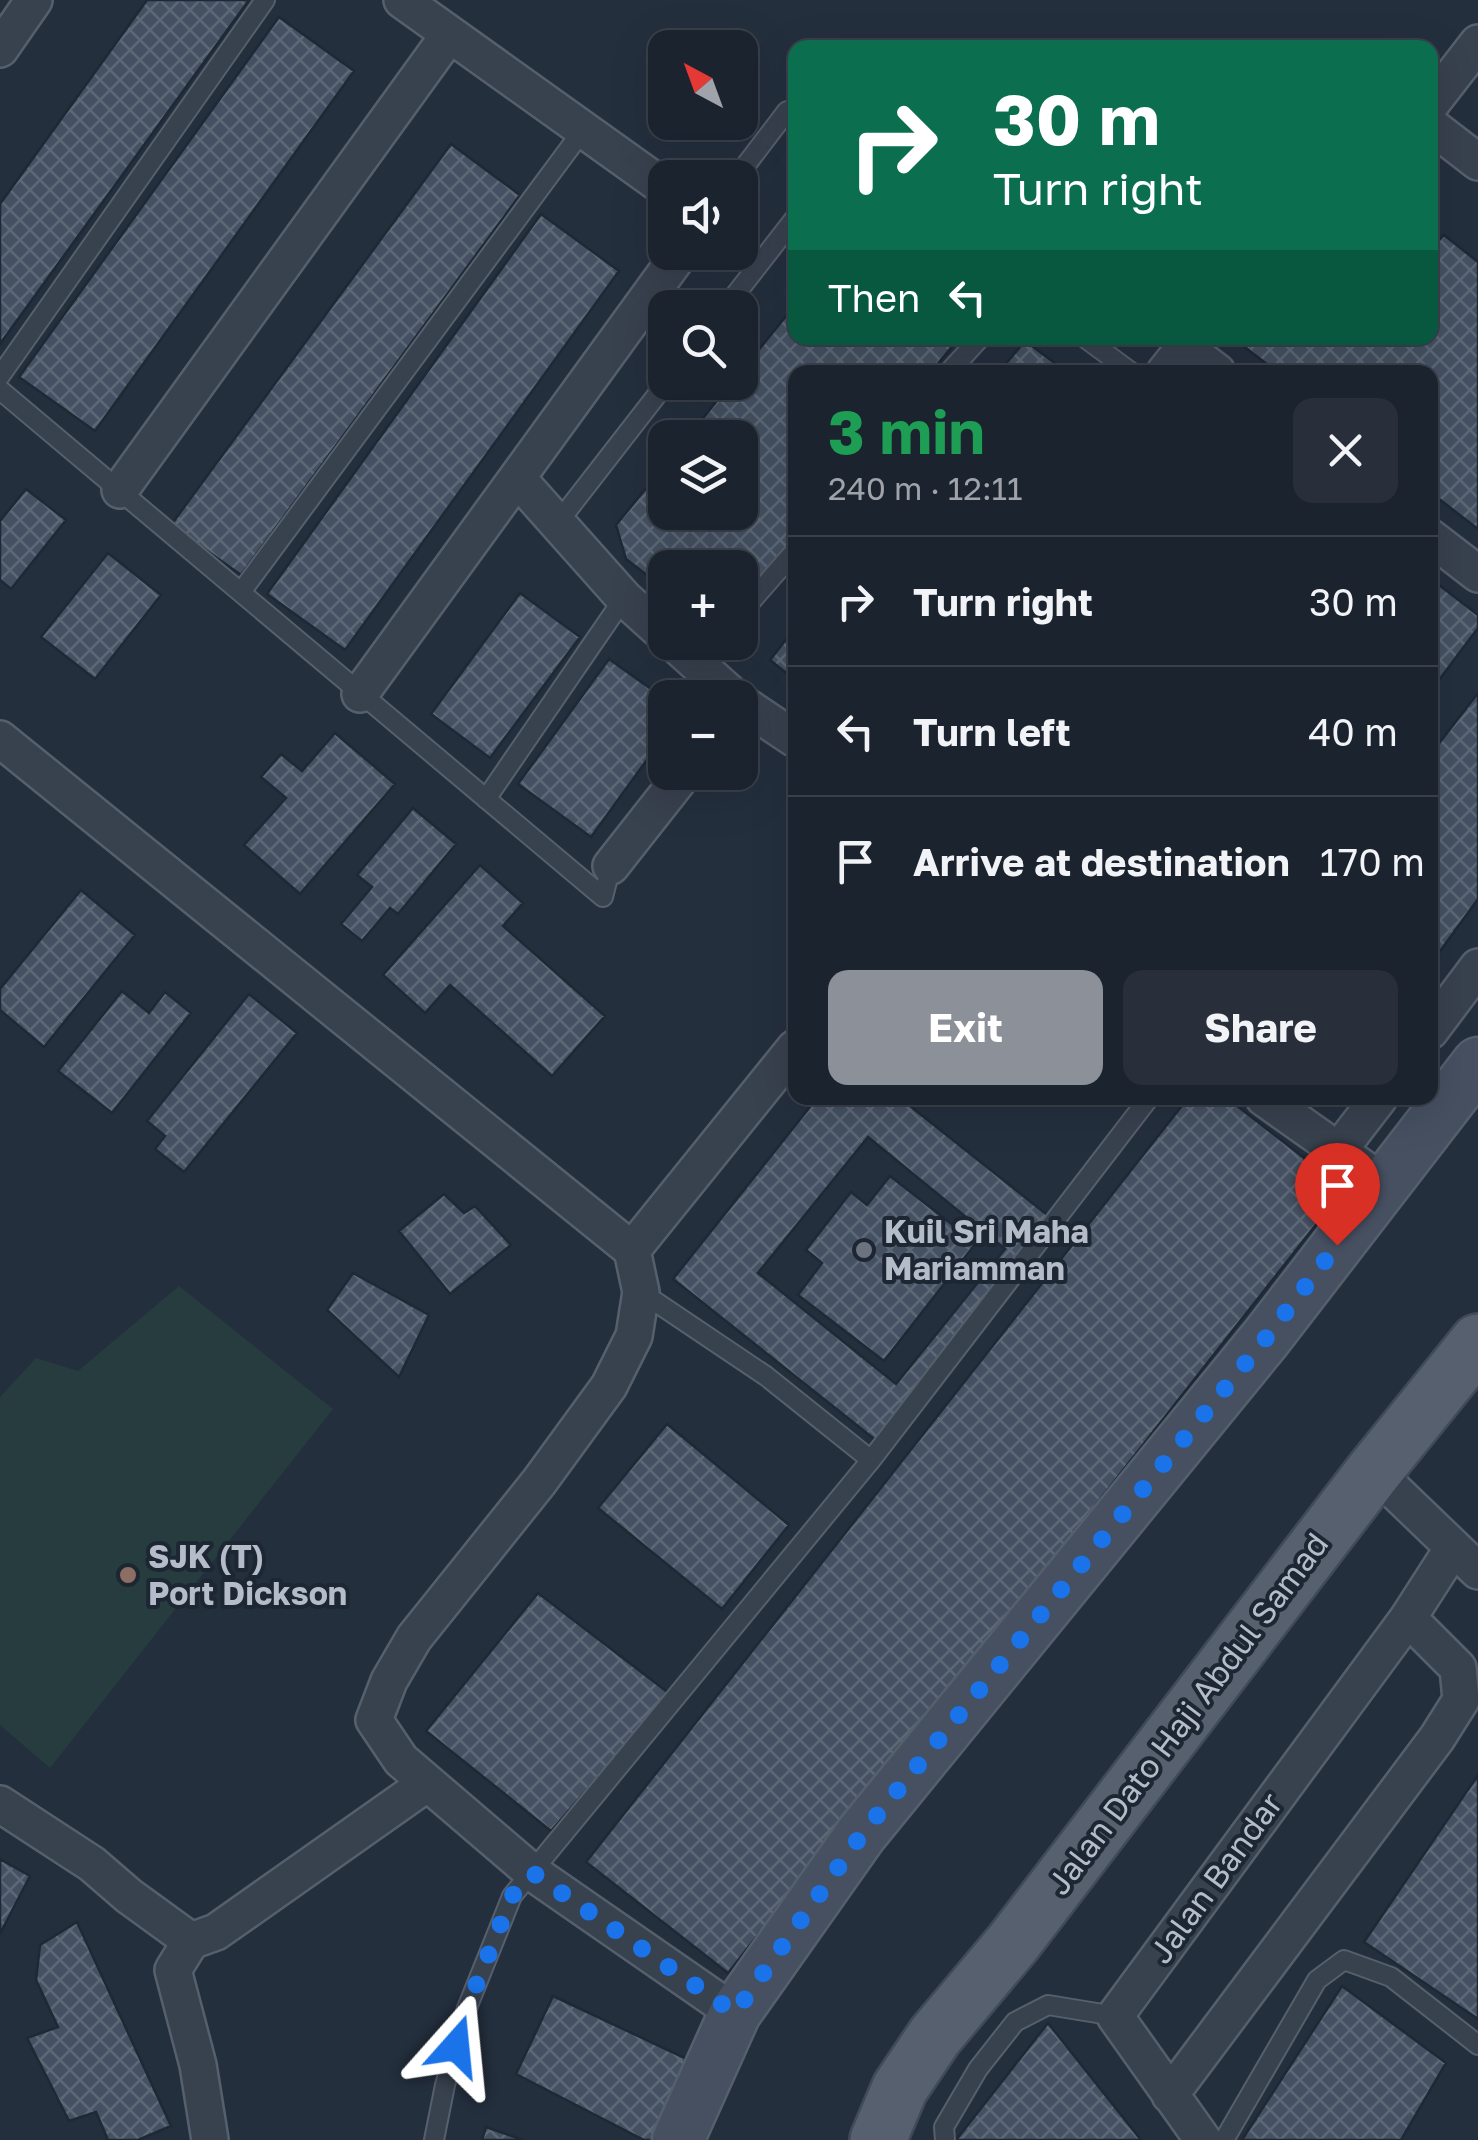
<!DOCTYPE html>
<meta charset="utf-8">
<style>
:root{--surface:#1b232e;--page:#282f3a;--text:#f1f3f6;--muted:#a0a4aa;--line:#39404a;--accent:#8c9099}
body{margin:0;font-family:"Golos Text",sans-serif;background:var(--page);color:var(--text);height:100vh;display:flex;flex-direction:column;font-size:38px;white-space:nowrap}
*{box-sizing:border-box;margin:0}
p{font-size:32px;color:var(--muted)}
.icon{flex:none;width:55px;height:55px;fill:none;stroke:currentColor;stroke-width:2;stroke-linecap:round;stroke-linejoin:round}
.map{position:relative;flex:1;overflow:hidden}
.details{position:absolute;left:788px;top:365px;width:650px;height:740px;display:flex;flex-direction:column;background:var(--surface);border-radius:20px;box-shadow:0 10px 40px #0002,0 0 0 2px var(--line)}
.details>*{flex:none}
.guide{position:absolute;left:788px;top:40px;width:650px;height:305px;border-radius:20px;box-shadow:0 10px 40px #0002,0 0 0 2px var(--line);background:#0b6e4f;color:#fff;overflow:hidden}
.needle{width:65px;rotate:319deg}
.buttons{position:absolute;left:648px;top:30px;display:grid;gap:20px}
.buttons a{display:grid;place-items:center;width:110px;height:110px;border-radius:20px;background:var(--surface);box-shadow:0 10px 40px #0002,0 0 0 2px var(--line);font-size:50px}
.pin{position:absolute;display:grid;place-items:center;width:85px;height:85px;color:#fff;margin:-102px -42px;border-radius:50% 50% 50% 0;rotate:-45deg;box-shadow:0 0 10px #0007}
.pin .icon{rotate:45deg}
.me{position:absolute;width:110px;margin:-55px;rotate:18deg;stroke-linejoin:round;filter:drop-shadow(0 0 8px #0008)}
.turn{display:flex;align-items:center;gap:35px;height:210px;padding:0 40px;font-size:45px}
.turn .icon{width:130px;height:130px;stroke-width:2.5}
.turn b{display:block;font-size:70px;line-height:85px}
.then{display:flex;align-items:center;height:95px;padding:0 40px;background:#0003;gap:20px;font-size:38px}
.round{display:grid;place-items:center;flex:none;width:105px;height:105px;border-radius:20px;background:var(--page)}
.overview{display:flex;align-items:center;justify-content:space-between;height:170px;padding:0 40px}
h1{font-size:60px;font-weight:700;line-height:75px;color:#1e9e55}
.button{display:flex;gap:20px;margin-top:auto;padding:20px 40px}
.button a{flex:1;height:115px;border-radius:20px;background:var(--accent);color:#fff;font-size:40px;font-weight:700;line-height:115px;text-align:center}
.button a+a{background:var(--page);color:var(--text)}
ul{padding:0;list-style:none}
li{display:flex;align-items:center;gap:30px;height:130px;padding:0 40px;border-top:2px solid var(--line)}
li div{flex:1}
li b{display:block;font-size:38px}
li em{font-style:normal}
.map>svg:first-child{display:block}
</style>
<div class="map">
<svg width="1478" height="2140" viewBox="0 0 1478 2140">
<defs>
<pattern id="building-cross-hatch" width="8" height="8" patternUnits="userSpaceOnUse" patternTransform="scale(2.5)"><rect width="8" height="8" fill="#455162"/><path d="M0 0l8 8M0 8l8-8" fill="none" stroke="#5d6877"/></pattern>
</defs>
<rect width="100%" height="100%" fill="#242f3e"/>
<path fill="#263c3f" d="M179,1286L333,1409L50,1768L0,1725V1397L36,1358L78,1371Z"/>
<path fill="url(#building-cross-hatch)" stroke="#1f2835" stroke-width="2.5" fill-rule="evenodd" d="M147,0H249L0,344V204Z
M279,17L354,71L95,431L19,377Z
M451,144L520,195L241,575L171,525Z
M541,214L619,271L345,650L267,594Z
M1444,235L1478,262V529L1430,492V372H1277L1237,341L1240,338H1430V250Z
M795,305V338H959L931,372H795V540L740,607V568H665V589L626,559L616,525L665,465V512H740V438H687L732,382H740V373Z
M1025,341L1067,372H999Z
M26,489L66,520L11,589L0,580V521Z
M108,553L161,595L95,679L41,637Z
M1430,578L1478,615V628L1430,692Z
M520,593L580,637L490,758L431,714Z
M795,628V680L770,660Z
M609,659L665,699V735L591,837L518,784Z
M1478,693V899L1430,965V755Z
M335,733L395,784L300,894L244,845L286,798L261,777L281,754L302,771Z
M413,808L456,844L398,914L390,908L362,941L341,924L372,887L357,875Z
M480,865L523,903L503,926L605,1016L552,1076L450,985L425,1013L383,975Z
M81,890L135,935L44,1047L0,1010V989Z
M122,991L149,1013L165,992L191,1013L112,1113L58,1071Z
M249,994L297,1033L184,1172L155,1149L165,1136L147,1121Z
M817,1098H900L1055,1221L878,1442L673,1279ZM868,1137L1005,1249L896,1384L758,1273Z
M1188,1098H1227L1344,1189L728,1973L586,1862Z
M890,1176L976,1243L884,1361L798,1295L822,1263L806,1250L851,1192L867,1205Z
M444,1194L464,1213L475,1206L511,1245L450,1294L399,1231Z
M353,1273L429,1315L399,1377L327,1310Z
M667,1424L789,1525L722,1609L598,1508Z
M538,1593L670,1694L551,1831L426,1731Z
M1478,1775V2019L1364,1942Z
M0,1859L30,1876L0,1934Z
M77,1922L171,2126L138,2140H108L96,2112L69,2121L27,2038L58,2027L36,1980L40,1945Z
M1342,1986L1446,2063L1401,2140H1242Z
M553,1996L689,2060L657,2140H644L516,2074Z
M1048,2023L1141,2140H956Z
M486,2127L523,2140H482Z"/>
<g fill="none" stroke-linecap="round" stroke-linejoin="round">
<defs>
<path id="lane" d="M736,178L787,111L795,116
M725,308L795,218
M1085,338L1131,372
M949,372L980,338
M0,376L265,0
M0,390L603,897L611,866
M556,525L667,382
M241,592L583,130
M740,614L795,551
M697,664L715,642
M486,799L624,598
M641,1292L766,1376L871,1460
M434,2140L445,2085L467,2008L512,1896L871,1460L1149,1098
M945,2140L944,2127L978,2069L1015,2022L1048,2005L1115,2016
M1224,2140L1317,1980L1344,1960L1391,1977L1478,2045"/>
<path id="street" d="M402,0L665,188
M0,49L34,0
M1430,105L1478,43
M1430,125L1478,162
M1184,347L1217,372
M1165,372L1192,338
M518,479L624,598L665,635
M120,490L449,35
M1430,537L1478,574
M673,642L735,698
M360,694L681,252
M740,702L795,739
M0,739L632,1250L641,1292L634,1336L609,1386L539,1482L414,1638L389,1681L374,1720L401,1760L533,1873L735,2013
M611,866L685,772
M1430,1031L1478,967
M1264,1098L1384,1183
M1339,1150L1379,1098
M632,1250L795,1048
M1374,1471L1478,1571
M0,1804L92,1864L129,1896L191,1941L216,1932L426,1784
M191,1941L173,1970L198,2065L210,2140
M1170,2095L1437,1738L1461,1700L1458,1668L1408,1618
M1203,2140L1115,2016L1408,1618L1453,1548"/>
<path id="secondary" d="M678,2140L735,2013L862,1833L1266,1338L1478,1063"/>
<path id="primary" d="M878,2140L900,2088L935,2036L1013,1943L1374,1471L1478,1342"/>
</defs>
<use href="#lane" stroke="#565f6c" stroke-width="22"/>
<use href="#street" stroke="#565f6c" stroke-width="40"/>
<use href="#secondary" stroke="#565f6c" stroke-width="55"/>
<use href="#primary" stroke="#414a57" stroke-width="60"/>
<use href="#lane" stroke="#38414e" stroke-width="18"/>
<use href="#street" stroke="#38414e" stroke-width="35"/>
<use href="#secondary" stroke="#465061" stroke-width="50"/>
<use href="#primary" stroke="#56606e" stroke-width="55"/>
</g>
<g fill="none" stroke-linecap="round" stroke-linejoin="round">
<path stroke="#1a73e8" stroke-width="18" stroke-dasharray="0 32.4" d="M456,2046L467,2008L512,1896L533,1873L735,2013L862,1834L1266,1338L1337,1245"/>
</g>
<circle fill="#6b7280" stroke="#1d2633" stroke-width="4" cx="864" cy="1250" r="10"/>
<circle fill="#8d6e63" stroke="#1d2633" stroke-width="4" cx="128" cy="1575" r="10"/>
<g text-anchor="middle" stroke-width="8" stroke-linejoin="round" paint-order="stroke">
<g font-size="32" font-weight="bold" fill="#b4bcc9" stroke="#1d2633" text-anchor="start">
<text x="884" y="1243">Kuil Sri Maha<tspan x="884" dy="37">Mariamman</tspan></text>
<text x="148" y="1568">SJK (T)<tspan x="148" dy="37">Port Dickson</tspan></text>
</g>
<g font-size="32" fill="#b4bcc9" stroke="#1d2633">
<text transform="translate(1188 1714) rotate(-53)" y="11">Jalan Dato Haji Abdul Samad</text>
<text transform="translate(1216 1878) rotate(-54)" y="11">Jalan Bandar</text>
</g>
</g>
</svg>
<div class="buttons">
<a><svg class="needle" viewBox="-14 -14 28 28"><path d="M0-13l5 13h-10z" fill="#e53935"/><path d="M0 13l5-13h-10z" fill="#a0a4aa"/></svg></a>
<a><svg class="icon" aria-label="sound" viewBox="0 0 24 24"><path d="M4 9h4l5-4v14l-5-4H4zM17 9q2 3 0 6"/></svg></a>
<a><svg class="icon" aria-label="search" viewBox="0 0 24 24"><circle cx="10" cy="10" r="6"/><path d="M15 15l6 6"/></svg></a>
<a><svg class="icon" aria-label="layers" viewBox="0 0 24 24"><path d="M12 4l9 5-9 5-9-5zM3 14l9 5 9-5"/></svg></a>
<a>+</a>
<a>−</a>
</div>
<div class="pin" style="left:1337px;top:1245px;background:#d93025"><svg class="icon" aria-label="arrive" viewBox="0 0 24 24"><path d="M6 21V4h12l-3 4 3 4H6"/></svg></div>
<svg class="me" style="left:456px;top:2046px" viewBox="-20 -20 40 40"><path d="M0-17L14 15 0 8-14 15z" fill="#1a73e8" stroke="#fff" stroke-width="4"/></svg>
<div class="guide">
<div class="turn"><svg class="icon" aria-label="right" viewBox="0 0 24 24"><path d="M7 20v-9h11M14 6l5 5-5 5"/></svg><div><b>30 m</b>Turn right</div></div>
<div class="then">Then<svg class="icon" aria-label="left" viewBox="0 0 24 24"><path d="M17 20v-9H6M10 6l-5 5 5 5"/></svg></div>
</div>
<section class="details">
<div class="overview"><div><h1>3 min</h1><p>240 m · 12:11</p></div><a class="round"><svg class="icon" aria-label="close" viewBox="0 0 24 24"><path d="M6 6l12 12M18 6L6 18"/></svg></a></div>
<ul>
<li><svg class="icon" aria-label="right" viewBox="0 0 24 24"><path d="M7 20v-9h11M14 6l5 5-5 5"/></svg><div><b>Turn right</b></div><em>30 m</em></li>
<li><svg class="icon" aria-label="left" viewBox="0 0 24 24"><path d="M17 20v-9H6M10 6l-5 5 5 5"/></svg><div><b>Turn left</b></div><em>40 m</em></li>
<li><svg class="icon" aria-label="arrive" viewBox="0 0 24 24"><path d="M6 21V4h12l-3 4 3 4H6"/></svg><div><b>Arrive at destination</b></div><em>170 m</em></li>
</ul>
<div class="button"><a>Exit</a><a>Share</a></div>
</section>
</div>
